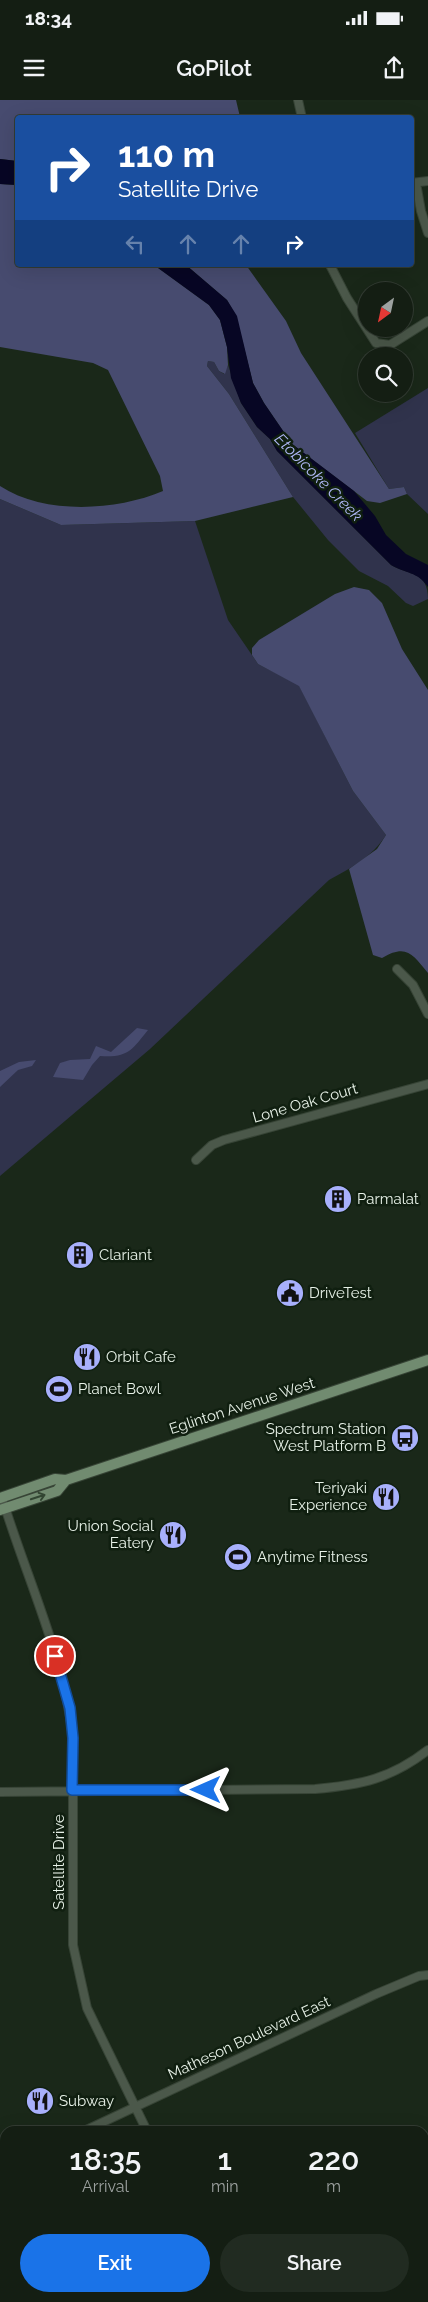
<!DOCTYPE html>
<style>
:root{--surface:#141e13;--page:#212b21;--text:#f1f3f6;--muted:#9da2a0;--line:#333c33;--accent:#1a73e8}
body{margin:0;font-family:Raleway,sans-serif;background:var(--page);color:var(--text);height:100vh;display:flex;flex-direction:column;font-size:19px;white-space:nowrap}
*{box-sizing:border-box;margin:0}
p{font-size:16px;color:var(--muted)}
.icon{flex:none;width:28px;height:28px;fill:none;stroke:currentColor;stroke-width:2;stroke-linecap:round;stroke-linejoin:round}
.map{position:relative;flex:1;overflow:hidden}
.side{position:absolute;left:0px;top:2026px;width:429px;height:176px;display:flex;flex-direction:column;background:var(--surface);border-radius:15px 15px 0 0;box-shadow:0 5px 20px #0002,0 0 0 1px var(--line)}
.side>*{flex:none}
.top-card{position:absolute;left:15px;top:15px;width:399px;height:152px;border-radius:5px;box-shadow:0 5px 20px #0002,0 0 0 1px var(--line);background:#1a4fa0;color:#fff;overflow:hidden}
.needle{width:32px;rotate:213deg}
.fabs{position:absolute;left:358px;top:182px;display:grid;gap:10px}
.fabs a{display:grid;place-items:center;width:55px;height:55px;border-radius:50%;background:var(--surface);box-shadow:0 5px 20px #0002,0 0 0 1px var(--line);font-size:25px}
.pin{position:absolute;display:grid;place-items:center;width:42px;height:42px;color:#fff;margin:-21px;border:2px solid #fff;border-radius:50%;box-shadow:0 1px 5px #0007}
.me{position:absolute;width:55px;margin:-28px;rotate:270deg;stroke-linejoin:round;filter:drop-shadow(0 0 4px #0008)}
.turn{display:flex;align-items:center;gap:18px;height:105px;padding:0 20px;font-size:22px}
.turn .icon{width:65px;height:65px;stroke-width:2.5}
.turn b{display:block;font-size:35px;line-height:42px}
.lanes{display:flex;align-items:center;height:48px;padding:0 20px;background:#0003;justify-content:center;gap:25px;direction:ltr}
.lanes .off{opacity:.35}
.eta{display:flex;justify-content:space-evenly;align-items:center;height:85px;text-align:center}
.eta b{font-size:30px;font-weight:600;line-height:35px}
.button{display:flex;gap:10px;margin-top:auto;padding:10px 20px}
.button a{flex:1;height:58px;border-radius:30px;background:var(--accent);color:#fff;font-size:20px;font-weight:600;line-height:58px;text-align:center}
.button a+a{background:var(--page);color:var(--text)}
.status{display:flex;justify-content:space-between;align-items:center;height:35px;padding:0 25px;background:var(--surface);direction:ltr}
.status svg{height:14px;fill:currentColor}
header{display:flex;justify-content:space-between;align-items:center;height:65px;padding:0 20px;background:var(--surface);font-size:22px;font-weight:600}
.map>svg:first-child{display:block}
</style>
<div class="status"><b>18:34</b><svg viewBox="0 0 49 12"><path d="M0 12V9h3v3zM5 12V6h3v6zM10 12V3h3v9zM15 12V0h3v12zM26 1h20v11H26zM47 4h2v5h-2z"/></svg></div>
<header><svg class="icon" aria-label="menu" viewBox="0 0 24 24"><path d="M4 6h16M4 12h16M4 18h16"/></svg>GoPilot<svg class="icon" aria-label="share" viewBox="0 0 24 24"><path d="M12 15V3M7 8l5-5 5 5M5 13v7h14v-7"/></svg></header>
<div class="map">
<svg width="428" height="2202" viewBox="0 0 428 2202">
<rect width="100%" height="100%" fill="#1a2819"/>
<path fill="#30334c" d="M208,261L214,262L219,271L224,274L228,265L241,303L257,327L270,339L277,351L391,465C410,476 428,471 428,499L413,506L406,503L388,486L359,471L328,440L293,397L229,294L207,266Z
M428,288V414L407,394L404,387L389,389L355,333Z
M0,399L61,425L195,421L228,520L258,564L299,585L353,691L386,735C372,757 351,768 329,780L150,949L0,1076Z
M0,2111L5,2132V2198H21L22,2202H0Z"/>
<path fill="#474b6f" d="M0,0H236L240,17L18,18L17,61L0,59Z
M0,84L17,85L18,165H154L209,205L220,220L227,247L228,265L225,274L219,271L214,262L208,261L207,266L229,294L293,397L195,421L61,425L0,399V386C44,415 116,411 163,391L160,376L108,270L93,263L0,247Z
M186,165H246L286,221L301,253L389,389L404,387L407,394L380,403L367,401L292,344L264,303L253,283L236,216L227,200Z
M354,487L369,490L382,503L402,549L428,590V873C413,855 407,843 382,858L373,855L349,769L377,749L386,735L353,691L299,586L258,564L252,555V548L259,540L335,494Z
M137,928L148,930C132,950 128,958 100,956L92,965L83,980L53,977L60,963L70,960L90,959L96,946L111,952Z
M36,960L32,966L18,970L0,987V971L19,962Z"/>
<path fill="#070624" d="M0,59L17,61V85L0,84Z
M154,165H186L227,200L237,216L253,283L264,303L292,344L354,391L375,416L386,435L406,454L428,465V487C417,471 406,474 391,465L277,351L270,339L257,327L241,303L231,278L227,247L220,220L209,205Z"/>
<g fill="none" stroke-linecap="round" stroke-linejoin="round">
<defs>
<path id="minor" d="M298,0L302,18
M411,83L428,81
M416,83L421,111L428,133
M330,165L347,198L376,243L390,245L428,221
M397,869L413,885L428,914
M196,1060L212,1045L224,1040L428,984
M4,1404C28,1481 64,1557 73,1638V1845L87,1908L147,2031
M0,1692L315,1689C360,1685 391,1679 428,1650
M84,2031L376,1894L419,1876L428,1875
M0,2069L5,2067
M227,2198L228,2202"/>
<path id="major" d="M0,1398L55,1379L66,1380L428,1260
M0,1410L57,1391L66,1380"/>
</defs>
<use href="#minor" stroke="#374436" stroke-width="10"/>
<use href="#major" stroke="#374436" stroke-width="12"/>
<use href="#minor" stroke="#4b584a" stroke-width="8"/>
<use href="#major" stroke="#718b70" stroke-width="10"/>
</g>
<defs><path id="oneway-shaft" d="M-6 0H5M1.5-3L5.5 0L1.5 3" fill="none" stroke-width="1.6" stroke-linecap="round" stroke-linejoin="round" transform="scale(1.25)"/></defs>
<use stroke="#324532" href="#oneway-shaft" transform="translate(38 1397) rotate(-18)"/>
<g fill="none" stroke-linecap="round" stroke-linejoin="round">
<defs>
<path id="route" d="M55,1556L70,1608L73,1638L72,1690H206"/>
</defs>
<use href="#route" stroke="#114b97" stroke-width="12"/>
<use href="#route" stroke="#1a73e8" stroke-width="9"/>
</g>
<defs>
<symbol id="building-disc" viewBox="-11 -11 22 22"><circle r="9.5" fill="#a8b0fc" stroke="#101f10"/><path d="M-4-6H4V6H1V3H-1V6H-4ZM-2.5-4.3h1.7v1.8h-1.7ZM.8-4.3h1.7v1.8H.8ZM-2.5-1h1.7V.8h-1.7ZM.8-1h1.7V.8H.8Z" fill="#111"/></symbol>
<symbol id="civic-disc" viewBox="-11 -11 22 22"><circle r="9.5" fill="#a8b0fc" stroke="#101f10"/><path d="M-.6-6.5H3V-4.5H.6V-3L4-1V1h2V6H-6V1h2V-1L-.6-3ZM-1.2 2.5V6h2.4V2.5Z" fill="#111"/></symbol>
<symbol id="restaurant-disc" viewBox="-11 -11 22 22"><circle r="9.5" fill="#a8b0fc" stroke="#101f10"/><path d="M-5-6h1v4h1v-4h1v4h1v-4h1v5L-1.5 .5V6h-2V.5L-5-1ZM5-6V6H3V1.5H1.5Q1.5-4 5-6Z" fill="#111"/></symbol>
<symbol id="stadium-disc" viewBox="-11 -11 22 22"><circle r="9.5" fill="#a8b0fc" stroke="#101f10"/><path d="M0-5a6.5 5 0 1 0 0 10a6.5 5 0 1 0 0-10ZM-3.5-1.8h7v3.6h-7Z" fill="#111"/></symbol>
<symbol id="bus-disc" viewBox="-11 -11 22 22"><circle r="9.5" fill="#a8b0fc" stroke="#101f10"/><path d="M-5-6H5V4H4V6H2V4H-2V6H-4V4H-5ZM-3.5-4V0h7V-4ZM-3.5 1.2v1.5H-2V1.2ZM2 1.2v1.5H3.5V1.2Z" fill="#111"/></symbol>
</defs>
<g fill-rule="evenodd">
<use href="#building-disc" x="322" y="1083" width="32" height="32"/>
<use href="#building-disc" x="64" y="1139" width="32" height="32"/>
<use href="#civic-disc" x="274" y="1177" width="32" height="32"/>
<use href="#restaurant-disc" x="71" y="1241" width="32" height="32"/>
<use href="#stadium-disc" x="43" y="1273" width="32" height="32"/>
<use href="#bus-disc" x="389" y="1322" width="32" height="32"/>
<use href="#restaurant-disc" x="370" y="1381" width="32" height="32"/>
<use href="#restaurant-disc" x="157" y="1419" width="32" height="32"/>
<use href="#stadium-disc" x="222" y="1441" width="32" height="32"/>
<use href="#restaurant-disc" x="24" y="1985" width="32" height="32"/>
</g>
<g text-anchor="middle" stroke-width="5" stroke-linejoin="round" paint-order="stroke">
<g font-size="15" fill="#e7f1e7" stroke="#101f10">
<text transform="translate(305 1003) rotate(-16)" y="5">Lone Oak Court</text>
<text transform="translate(242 1306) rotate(-18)" y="5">Eglinton Avenue West</text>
<text transform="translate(59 1762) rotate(-90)" y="5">Satellite Drive</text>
<text transform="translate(249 1938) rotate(-25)" y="5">Matheson Boulevard East</text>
</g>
<g font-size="15" fill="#e7f1e7" stroke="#101f10" text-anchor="start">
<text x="357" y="1104">Parmalat</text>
<text x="99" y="1160">Clariant</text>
<text x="309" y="1198">DriveTest</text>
<text x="106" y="1262">Orbit Cafe</text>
<text x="78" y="1294">Planet Bowl</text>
<text x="386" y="1334" text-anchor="end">Spectrum Station<tspan x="386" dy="17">West Platform B</tspan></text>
<text x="367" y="1393" text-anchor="end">Teriyaki<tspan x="367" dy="17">Experience</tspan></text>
<text x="154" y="1431" text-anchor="end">Union Social<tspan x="154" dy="17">Eatery</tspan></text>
<text x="257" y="1462">Anytime Fitness</text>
<text x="59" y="2006">Subway</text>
</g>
<g font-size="16" font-style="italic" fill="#b0b8f8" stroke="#101f10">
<text transform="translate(319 377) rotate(45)" y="6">Etobicoke Creek</text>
</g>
</g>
</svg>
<div class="fabs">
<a><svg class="needle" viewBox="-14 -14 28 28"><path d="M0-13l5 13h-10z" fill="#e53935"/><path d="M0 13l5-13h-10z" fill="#9da2a0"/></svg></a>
<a><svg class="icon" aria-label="search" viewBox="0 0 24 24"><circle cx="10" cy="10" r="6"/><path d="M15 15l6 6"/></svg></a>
</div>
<div class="pin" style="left:55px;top:1556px;background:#d93025"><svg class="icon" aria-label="arrive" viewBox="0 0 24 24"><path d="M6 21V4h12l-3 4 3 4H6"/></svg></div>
<svg class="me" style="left:206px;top:1690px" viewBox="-20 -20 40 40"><path d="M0-17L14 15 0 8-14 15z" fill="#1a73e8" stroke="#fff" stroke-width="4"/></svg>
<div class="top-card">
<div class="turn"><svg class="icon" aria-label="right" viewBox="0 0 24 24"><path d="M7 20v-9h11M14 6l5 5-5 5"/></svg><div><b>110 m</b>Satellite Drive</div></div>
<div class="lanes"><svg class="icon off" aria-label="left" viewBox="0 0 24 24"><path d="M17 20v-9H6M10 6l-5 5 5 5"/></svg><svg class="icon off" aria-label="ahead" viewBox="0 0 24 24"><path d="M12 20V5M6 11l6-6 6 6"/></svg><svg class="icon off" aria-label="ahead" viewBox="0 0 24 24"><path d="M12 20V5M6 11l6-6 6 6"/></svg><svg class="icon" aria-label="right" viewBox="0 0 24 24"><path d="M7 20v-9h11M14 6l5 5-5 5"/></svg></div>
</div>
<section class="side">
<div class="eta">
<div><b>18:35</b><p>Arrival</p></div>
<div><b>1</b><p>min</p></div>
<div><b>220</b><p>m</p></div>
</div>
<div class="button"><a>Exit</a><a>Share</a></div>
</section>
</div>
